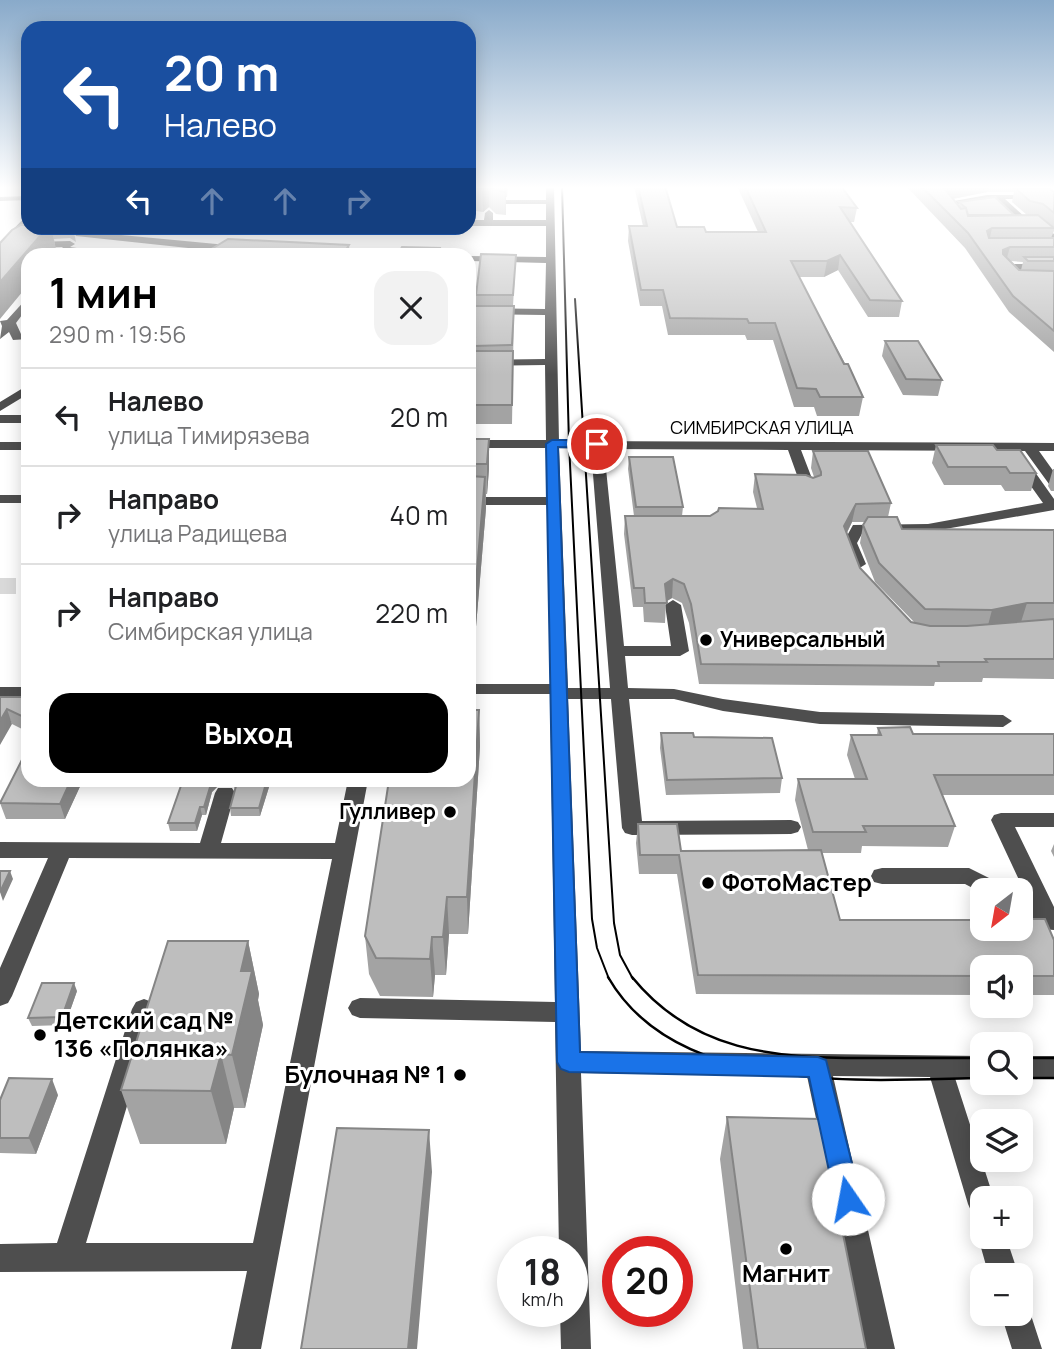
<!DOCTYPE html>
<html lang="ru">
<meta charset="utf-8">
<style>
:root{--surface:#fff;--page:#f2f2f2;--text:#202124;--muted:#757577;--line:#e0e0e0;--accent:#000}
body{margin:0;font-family:Manrope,sans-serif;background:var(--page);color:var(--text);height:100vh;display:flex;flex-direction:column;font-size:26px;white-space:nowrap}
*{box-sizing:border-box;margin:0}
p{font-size:23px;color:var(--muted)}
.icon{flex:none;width:38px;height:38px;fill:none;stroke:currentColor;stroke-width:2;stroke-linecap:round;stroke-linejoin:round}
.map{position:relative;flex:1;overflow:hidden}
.side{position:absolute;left:21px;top:248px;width:455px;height:539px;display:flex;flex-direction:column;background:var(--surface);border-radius:21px;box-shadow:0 4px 18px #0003}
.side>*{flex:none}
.banner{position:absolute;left:21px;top:21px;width:455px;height:214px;border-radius:21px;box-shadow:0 4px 18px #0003;background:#1a4fa0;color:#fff;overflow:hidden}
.needle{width:46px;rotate:211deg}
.controls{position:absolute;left:970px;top:878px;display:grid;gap:14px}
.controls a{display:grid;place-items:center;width:63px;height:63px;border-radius:14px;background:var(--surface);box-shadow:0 4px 18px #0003;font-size:35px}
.speed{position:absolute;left:497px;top:1236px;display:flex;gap:14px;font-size:35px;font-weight:700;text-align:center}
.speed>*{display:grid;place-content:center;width:91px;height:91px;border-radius:50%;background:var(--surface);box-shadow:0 4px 18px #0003;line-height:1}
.speed small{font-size:18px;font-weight:400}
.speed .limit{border:10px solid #d22;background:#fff;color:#111}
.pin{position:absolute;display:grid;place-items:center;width:60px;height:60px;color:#fff;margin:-30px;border:4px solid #fff;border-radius:50%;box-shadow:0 2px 7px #0007}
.me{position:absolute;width:77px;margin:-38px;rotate:348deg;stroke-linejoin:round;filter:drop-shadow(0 0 5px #0008)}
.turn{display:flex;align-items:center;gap:24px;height:147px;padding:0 28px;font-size:32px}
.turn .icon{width:91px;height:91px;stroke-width:2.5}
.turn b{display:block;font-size:49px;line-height:60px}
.lanes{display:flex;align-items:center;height:66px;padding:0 28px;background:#0003;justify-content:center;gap:35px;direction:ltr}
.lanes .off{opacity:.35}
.round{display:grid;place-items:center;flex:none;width:74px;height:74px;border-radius:21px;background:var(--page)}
.head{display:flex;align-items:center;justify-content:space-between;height:119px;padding:0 28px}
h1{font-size:42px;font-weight:700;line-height:52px;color:var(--accent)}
.primary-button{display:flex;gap:14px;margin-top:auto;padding:14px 28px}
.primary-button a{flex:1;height:80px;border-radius:21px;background:var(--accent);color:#fff;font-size:28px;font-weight:700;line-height:80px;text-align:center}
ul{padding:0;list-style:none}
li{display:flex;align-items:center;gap:21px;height:98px;padding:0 28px;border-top:2px solid var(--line)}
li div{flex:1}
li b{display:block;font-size:26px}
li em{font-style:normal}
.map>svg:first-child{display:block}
</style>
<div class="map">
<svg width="1054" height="1349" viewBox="0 0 1054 1349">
<rect width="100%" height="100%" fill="#fff"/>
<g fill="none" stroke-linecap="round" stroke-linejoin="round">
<path stroke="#d9d9d9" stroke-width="16" stroke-dasharray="16 8" stroke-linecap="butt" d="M25,542H28
M0,586H28"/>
<path fill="#4e4e4e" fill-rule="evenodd" d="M546,186H554L559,441L1054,443V451H1039L1054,472V485L1049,484L1025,451L801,450L816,489L809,493L802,489L788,450L604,449L624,646H671L665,605L673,600L681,605L689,651L680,656H625L628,688L674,689L723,699L820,712L1003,715L1012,721L1003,727L820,724L723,711L674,699H629L642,821L791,820L798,822L801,827L798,832L791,834L632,835L625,833L622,828L611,699H568L581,1051L982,1056V1078H955L994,1199H982V1217L972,1213L968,1204L930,1077L833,1076L895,1349H865L807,1076L581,1073L591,1349H561L560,1311H572V1251H559L555,1022L360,1018L352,1015L348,1008L352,1001L360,998L555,1002L550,694H469V684H550L547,505H469V497H547L546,448H469V440H546L545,365L469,366V360L545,359V315L469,314V308L545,309L546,263L469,261L468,256L546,257V226H469V220H484L485,213L489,210L493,213V220H546V204H469V200H546ZM559,448L591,449L610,688H568Z
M987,195H1054V199H1005L1025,217L1038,220L1054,234V242L1032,224L1019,221L995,199L953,205L960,214L956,217L943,203Z
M28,196V200L0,201V197Z
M28,214V222L0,252V243Z
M79,231L258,248L261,249L264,256L76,236L75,234Z
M70,241L75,244L70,247L132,256L66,252L61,249L63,247L31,248L26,245L31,242Z
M374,249L426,253L430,256L371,254L369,252Z
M1006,264H1054V270H1014L1023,279H1054V285L1017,284L1001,267Z
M28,297V307L16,323L21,334L28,333V339L13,340L9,332L0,339L2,326L0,321L7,320Z
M28,385V394L0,411V402Z
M0,415H28V423H0Z
M0,442H28V450H0Z
M1020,457L1025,458L1054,499V510L928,532H863L857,543L866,564L858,569L850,564L843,543L853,525L928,524L1043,503L1013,461Z
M0,495H28V503H0Z
M0,687H28V697H0Z
M348,780H368L261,1349H231L247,1271L0,1272V1244L57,1243L132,1009L136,1002L144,999L152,1002L156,1009L86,1243H253L332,859L69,858L12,996L8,1003L0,1006V968L48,858H0V842L200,843L215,793L218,788H232L235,793L221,843H335Z
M1001,813H1054V827H1015L1054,907V930L1042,929L1020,916V897L1028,899L991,820L994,815Z
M882,868H969L1003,885L1006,891H982V893L965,884H882L874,882L871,876L874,870Z
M1020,1056H1054V1078H1020Z
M982,1228V1237H1006L1019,1276H989L978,1237Z
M1020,1301L1027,1303L1042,1349H1012L1001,1314H1020Z"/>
<path stroke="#000" stroke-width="2" d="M562,186L569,443L592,919L597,948L609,979
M575,299L614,923L620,955L633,979"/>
<path stroke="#000" stroke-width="2.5" d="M608,977C677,1097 865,1080 982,1078
M632,977C693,1052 774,1058 864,1058C904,1058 943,1058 982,1058
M1020,1058H1054
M1020,1078H1054"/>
</g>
<path fill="#a3a3a3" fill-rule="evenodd" d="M469,186H508L507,197H506V215L496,214L489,207L483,212L469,210Z
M634,186H665L677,227L706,232H758L737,186H841L857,208L854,222H850L902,301L899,317H868L838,270L824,277H799L863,397L859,416H817L814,407H794L773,340H747L745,335H668L662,306H640L628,241L629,226H643Z
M906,186H1035L1034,188L1054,192V231L1051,238H1054V352L1009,312L965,248ZM987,192H1014L1012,202L1027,215H1014L959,202L958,206L953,199ZM1010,261L1023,262L1021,270H1019Z
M28,228H77V229L74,232L76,242L70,238L54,239L56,250Z
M516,255L513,306L476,305V295Z
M514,306L512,424H469V394L474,351V349H471L470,338Z
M885,341L942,380L938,396L903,395L882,356Z
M469,439H489V469L487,494H486V508L472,674L469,679Z
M936,445L997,450L1036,473L1031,491H1005L1001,485H944L932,463Z
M813,451L891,503L888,517L902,529L1054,530V679L983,678L982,682H935L934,686L699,684L689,623L682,603L672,598L666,601L665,623L644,622L643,607H633L624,534L625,516H634L628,469L629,457L683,507L682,516H710L757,508L753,492L755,474L814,477L811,468ZM852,522H865L863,525L860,543L875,582L915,623L911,622L860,568L847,533Z
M1053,469H1054V491H1051L1048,486Z
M0,697H28V732L12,724Z
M479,710L480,746L468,934H449L446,975H435L433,997L380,996L369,974L365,936Z
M878,728L913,734H1054V795H942L955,826L948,847L862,846L861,853H822L840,920L1054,940V995H1020V968H982V995L696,994L677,874H639L636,843L638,824L681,851L808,850L795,800L798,779H855L847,755L851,735H877Z
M661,733L694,737L782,778L780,793L666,795L660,748Z
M28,780H83L65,819H6L0,803Z
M232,780H268L269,787L260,816H231L230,808L235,789Z
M218,786L212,792L206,815H202L197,831H170L168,823Z
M1054,844V857L1051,851Z
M248,941L259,994L258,1000L263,1025L245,1108H234L226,1144H140L121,1090Z
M77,991L65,1025L32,1026L28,1018Z
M58,1095L36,1154L0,1153V1100Z
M727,1117L866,1349H743L720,1159Z"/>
<path fill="#858585" d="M486,186H489V207L483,212L482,188Z
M506,186V215L505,192Z
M953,186H988L987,192L941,201L944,188Z
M47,228H51L56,250L52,256H28V285L0,319V282Z
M992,228L989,242L987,231Z
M349,245L350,256H342Z
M1010,247L1006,261L1000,265L1003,250Z
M840,255L838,270L824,277L827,261Z
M489,439V469L487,494V464Z
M485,477L486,508L472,674L469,679V643Z
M856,504L852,522L841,544L844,526Z
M673,579L672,598L664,603L665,584Z
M1027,603L1021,622L987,629L992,610Z
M7,709L12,724L0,745V721Z
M479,710L480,746L468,934L467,897Z
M71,780H83L65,819L60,804Z
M214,780H217L218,786L212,792L206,815L204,807L211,784Z
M267,780L269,787L260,816L259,808Z
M200,807L202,815L197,831L195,823Z
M10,871L13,879L3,901L0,892Z
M447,897L449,934L446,975L443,937Z
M432,937L435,975L433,997L430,959Z
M248,941L259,994L258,1000L263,1025L245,1108L232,1055L241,971Z
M74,983L77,991L65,1025L62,1017Z
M221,1054L234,1108L226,1144L211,1091Z
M52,1079L58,1095L36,1154L29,1138Z
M429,1130L432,1172L417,1349H408Z"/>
<path fill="#bebebe" stroke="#858585" stroke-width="2" d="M469,186H486L482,188Z
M491,186H506L505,192L495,190Z
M638,186H665L677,227H704L706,232H766L745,186H841L857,208L840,207L902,301L870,300L840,255L827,261H791L844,364H848L863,397H820L816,389L797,388L775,323H749L747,319L670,318L663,290H641L629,226H647Z
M921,186H953L944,188L961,209L966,208L968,216L1038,215L1054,228H992L987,231L989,238H1054V247H1010L1003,250V254L1019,270L1054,271V331L1013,296L968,233Z
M1015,188H1049L1054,192V213L1043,204L1030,201Z
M995,197L1014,215H968L966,208L959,202Z
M21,225H28V228H47L0,282V243L12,230Z
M228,239L349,245L342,256H200Z
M402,247L440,248L439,256H397Z
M481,254L516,255L513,295H476Z
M1024,257H1054V261H1028Z
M475,306H514L512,345L474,346L475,338H470Z
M885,341H918L942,380L906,379Z
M473,351H513L512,405H469Z
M469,439H489L487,464H469Z
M936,445H993L997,450H1020L1036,473H1010L1006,467H948Z
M813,451H868L891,503L856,504L844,526L860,568L911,622L930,626H967L1054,619V659H985L987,662H938L939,666L701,664L691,604L684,584L673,579L665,584L667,603H645L644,588H634L625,516H710L718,511L719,508L763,509L755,474L806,475L813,478L821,475V472Z
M629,457H673L683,507H636Z
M469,476L485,477L471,640L469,643Z
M868,517H897L902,529L1054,530V603H1027L992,610L925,609L879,563L863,525Z
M0,697H28V719L7,709L0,721Z
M469,710H479L467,897H447L443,937H432L430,959L376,958L365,936L389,780H469Z
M910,727L913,734H1054V775H934L955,826H863L866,832H813L798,779H867L851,735H881L878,728Z
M661,733H693L694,737L772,738L782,778L667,780Z
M28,748V780H71L60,804L0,803Z
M183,780H214L211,784L204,807H200L195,823H168Z
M233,780H267L259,808H230L236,786Z
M638,824H677L681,851L821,850L840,920H982V929H1020V919H1045L1054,940V976H1020V968H982V976L698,975L679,855H640Z
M0,871H10L0,892Z
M168,941H248L241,971H252L232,1055L221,1054L211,1091L121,1090Z
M42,983H74L62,1017L28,1018Z
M9,1078L52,1079L29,1138H0V1100Z
M727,1117L820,1119L866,1349H758Z
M337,1128L429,1130L408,1349H301Z"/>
<linearGradient id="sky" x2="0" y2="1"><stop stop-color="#89aaca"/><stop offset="0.5" stop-color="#fff"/><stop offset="1" stop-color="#fff" stop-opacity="0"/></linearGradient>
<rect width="1054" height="375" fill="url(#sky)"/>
<path fill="#1a73e8" stroke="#114b97" stroke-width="2" d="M552,440H597L602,444L597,448L558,447L580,1052L818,1057L826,1060L861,1199L857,1207L848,1211L839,1207L835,1199L809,1077L569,1072L561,1069L557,1062L546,444Z"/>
<g fill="#000" stroke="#fff" stroke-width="2.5">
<circle cx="706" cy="640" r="7"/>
<circle cx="450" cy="812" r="7"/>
<circle cx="708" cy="883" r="7"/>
<circle cx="40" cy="1035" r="7"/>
<circle cx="460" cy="1075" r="7"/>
<circle cx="786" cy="1249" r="7"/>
</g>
<g text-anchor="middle" stroke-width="6" stroke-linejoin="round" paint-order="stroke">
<g font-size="18" fill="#000" stroke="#fff">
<text x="762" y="434">СИМБИРСКАЯ УЛИЦА</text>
</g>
<g font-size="21" font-weight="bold" fill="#000" stroke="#fff" text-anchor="start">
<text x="720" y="647">Универсальный</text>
<text x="436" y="819" text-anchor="end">Гулливер</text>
</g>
<g font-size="24" font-weight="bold" fill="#000" stroke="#fff" text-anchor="start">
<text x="722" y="891">ФотоМастер</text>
<text x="54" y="1029">Детский сад №<tspan x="54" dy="28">136 «Полянка»</tspan></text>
<text x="446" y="1083" text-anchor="end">Булочная № 1</text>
<text x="786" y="1282" text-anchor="middle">Магнит</text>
</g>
</g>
</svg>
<div class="controls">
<a><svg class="needle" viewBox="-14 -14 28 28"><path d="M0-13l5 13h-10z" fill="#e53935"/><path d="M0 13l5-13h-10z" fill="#757577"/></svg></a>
<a><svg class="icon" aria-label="sound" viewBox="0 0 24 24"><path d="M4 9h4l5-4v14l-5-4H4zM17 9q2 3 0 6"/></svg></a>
<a><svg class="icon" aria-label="search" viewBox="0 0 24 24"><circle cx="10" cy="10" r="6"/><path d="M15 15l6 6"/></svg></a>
<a><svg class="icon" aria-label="layers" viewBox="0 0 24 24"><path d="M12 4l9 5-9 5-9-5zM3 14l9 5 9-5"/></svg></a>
<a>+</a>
<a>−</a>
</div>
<div class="speed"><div>18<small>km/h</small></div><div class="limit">20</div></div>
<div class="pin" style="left:597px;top:444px;background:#d93025"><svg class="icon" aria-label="arrive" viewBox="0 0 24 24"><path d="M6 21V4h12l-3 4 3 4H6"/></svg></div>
<svg class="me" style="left:848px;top:1199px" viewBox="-20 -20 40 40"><circle r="19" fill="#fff"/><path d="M0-13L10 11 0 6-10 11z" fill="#1a73e8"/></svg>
<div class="banner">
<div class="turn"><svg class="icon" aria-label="left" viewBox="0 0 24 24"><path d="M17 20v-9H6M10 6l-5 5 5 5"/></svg><div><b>20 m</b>Налево</div></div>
<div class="lanes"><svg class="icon" aria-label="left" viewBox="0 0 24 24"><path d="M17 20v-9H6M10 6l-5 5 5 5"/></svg><svg class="icon off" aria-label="ahead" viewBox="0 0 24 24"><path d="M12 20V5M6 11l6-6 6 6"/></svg><svg class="icon off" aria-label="ahead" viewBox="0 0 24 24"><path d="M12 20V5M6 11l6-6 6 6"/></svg><svg class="icon off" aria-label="right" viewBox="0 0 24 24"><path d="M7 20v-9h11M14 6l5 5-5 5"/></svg></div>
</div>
<section class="side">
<div class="head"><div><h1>1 мин</h1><p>290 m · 19:56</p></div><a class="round"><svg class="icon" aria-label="close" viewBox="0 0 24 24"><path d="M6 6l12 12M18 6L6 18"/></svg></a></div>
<ul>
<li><svg class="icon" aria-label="left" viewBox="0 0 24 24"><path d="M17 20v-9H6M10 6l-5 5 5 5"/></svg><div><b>Налево</b><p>улица Тимирязева</p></div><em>20 m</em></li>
<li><svg class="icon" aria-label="right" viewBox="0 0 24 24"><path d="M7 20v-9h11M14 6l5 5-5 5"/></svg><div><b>Направо</b><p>улица Радищева</p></div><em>40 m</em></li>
<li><svg class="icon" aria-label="right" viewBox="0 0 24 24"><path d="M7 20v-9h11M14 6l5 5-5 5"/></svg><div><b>Направо</b><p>Симбирская улица</p></div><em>220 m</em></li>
</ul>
<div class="primary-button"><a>Выход</a></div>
</section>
</div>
